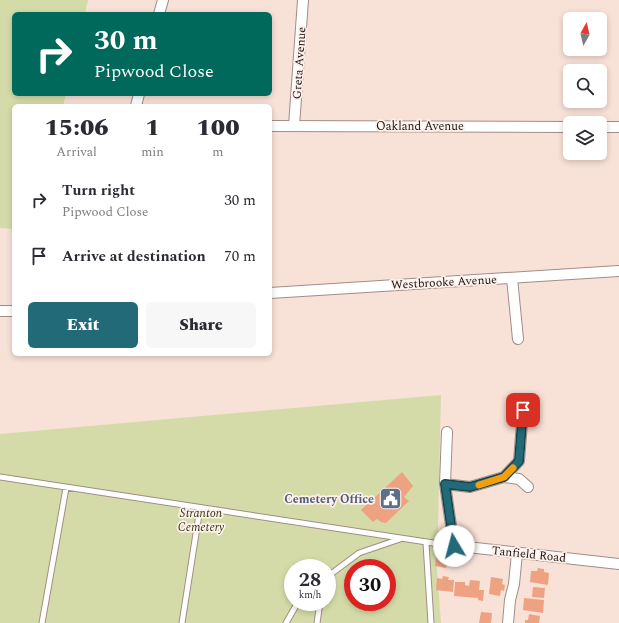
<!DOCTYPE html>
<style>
:root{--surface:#fff;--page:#f7f7f7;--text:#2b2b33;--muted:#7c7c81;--accent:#236a78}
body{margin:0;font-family:Spectral,serif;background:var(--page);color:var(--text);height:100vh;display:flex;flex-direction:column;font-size:15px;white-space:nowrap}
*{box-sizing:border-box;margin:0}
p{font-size:13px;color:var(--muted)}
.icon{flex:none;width:22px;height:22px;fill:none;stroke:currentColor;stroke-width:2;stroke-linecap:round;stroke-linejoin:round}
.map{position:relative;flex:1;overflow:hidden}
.sheet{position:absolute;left:12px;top:104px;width:260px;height:252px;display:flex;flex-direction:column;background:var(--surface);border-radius:6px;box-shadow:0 2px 6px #0003}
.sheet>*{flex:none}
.hud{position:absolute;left:12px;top:12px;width:260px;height:84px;border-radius:6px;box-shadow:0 2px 6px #0003;background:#00695c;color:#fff;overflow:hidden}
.needle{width:26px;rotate:8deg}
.controls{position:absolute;left:563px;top:12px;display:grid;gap:8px}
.controls a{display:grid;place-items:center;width:44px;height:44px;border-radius:6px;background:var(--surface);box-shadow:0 2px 6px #0003;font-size:20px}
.speed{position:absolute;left:284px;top:559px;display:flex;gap:8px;font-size:20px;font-weight:700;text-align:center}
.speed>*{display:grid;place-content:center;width:52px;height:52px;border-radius:50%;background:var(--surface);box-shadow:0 2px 6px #0003;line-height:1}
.speed small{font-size:10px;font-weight:400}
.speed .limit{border:6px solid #d22;background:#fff;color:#111}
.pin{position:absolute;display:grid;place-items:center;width:34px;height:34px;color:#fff;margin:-17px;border-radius:8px;box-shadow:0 2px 6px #0006}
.me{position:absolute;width:44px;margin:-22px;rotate:352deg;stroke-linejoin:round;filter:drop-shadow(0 0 3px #0008)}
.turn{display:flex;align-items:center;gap:14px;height:84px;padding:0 16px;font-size:18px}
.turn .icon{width:52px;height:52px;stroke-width:2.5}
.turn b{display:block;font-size:28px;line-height:34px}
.eta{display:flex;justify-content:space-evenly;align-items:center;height:68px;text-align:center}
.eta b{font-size:24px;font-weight:800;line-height:28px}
.primary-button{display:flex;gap:8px;margin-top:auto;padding:8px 16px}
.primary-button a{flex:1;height:46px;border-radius:6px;background:var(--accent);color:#fff;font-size:16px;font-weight:800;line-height:46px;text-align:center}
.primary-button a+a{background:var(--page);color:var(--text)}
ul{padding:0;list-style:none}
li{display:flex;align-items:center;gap:12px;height:56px;padding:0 16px}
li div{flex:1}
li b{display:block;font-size:15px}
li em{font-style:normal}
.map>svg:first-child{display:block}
</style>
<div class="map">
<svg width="619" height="623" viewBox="0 0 619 623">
<rect width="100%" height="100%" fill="#f8e1d7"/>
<path fill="#d5dba8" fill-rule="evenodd" d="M0,0H88L85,14H14V94H66L63,106H14V229L0,228Z
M441,395L437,570L441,623H0V434ZM293,568H327V602H293ZM353,568H387V602H353Z"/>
<path fill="#eda281" d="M402,472L413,486L404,497L409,501L386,523L381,522L377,519L373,522L361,510Z
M436,556L448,559L446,568L435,566Z
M538,568L544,569V572L549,573L548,585L530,582L531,571H537Z
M443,576L449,577L448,580H454L453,592L436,590L437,578L442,579Z
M491,577L503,579L502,584L505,585L504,591L501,590L500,596L489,594Z
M470,580L480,581L479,590H484L483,601L478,600V598L454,596L455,582H465V585L469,586Z
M533,587L545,588L544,598L532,597Z
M524,598L544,600L543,613L523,610Z
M481,612L492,613L491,623H479Z
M529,614L540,616L539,623H525V620H528Z"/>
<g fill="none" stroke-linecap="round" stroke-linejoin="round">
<defs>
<path id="lane" d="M0,477L440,544
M426,543L431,623
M327,577L359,553L400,539
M42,623L66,488
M182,623L200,508
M286,623L298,602
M317,623L320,602"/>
<path id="street" d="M159,14L163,0
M136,106L139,94
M270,126L570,127
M294,126L303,0
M600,127H619
M512,278L518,339
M270,293L619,271
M0,311H14
M447,432L445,484L454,546
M504,477L519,479L528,487
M445,484L470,487L504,477L519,461L523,410
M440,544L619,564
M508,623L510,600L514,584L517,553"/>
</defs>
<use href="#lane" stroke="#a28d84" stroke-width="7"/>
<use href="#street" stroke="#a28d84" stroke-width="12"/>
<use href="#lane" stroke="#fff" stroke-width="5"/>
<use href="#street" stroke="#fff" stroke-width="10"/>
</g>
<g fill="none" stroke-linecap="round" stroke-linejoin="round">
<defs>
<path id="route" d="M454,546L445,484L470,487L504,477L519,461L523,410"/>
</defs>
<use href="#route" stroke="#17454e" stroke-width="10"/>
<use href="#route" stroke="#236a78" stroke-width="7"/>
<path stroke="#f59e0b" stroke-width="7" d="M479,485L504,477L513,468"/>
</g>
<defs>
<symbol id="civic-square" viewBox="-11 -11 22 22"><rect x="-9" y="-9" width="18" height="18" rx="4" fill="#5c6f8a" stroke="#fef0ea"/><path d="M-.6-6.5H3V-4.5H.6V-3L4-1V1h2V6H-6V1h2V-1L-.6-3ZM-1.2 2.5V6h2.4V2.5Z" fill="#fff"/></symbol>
</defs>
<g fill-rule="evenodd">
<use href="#civic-square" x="378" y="486" width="25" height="25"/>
</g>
<g text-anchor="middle" stroke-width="3.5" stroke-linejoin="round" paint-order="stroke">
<g font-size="12" fill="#1c1511" stroke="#fef0ea">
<text transform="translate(299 63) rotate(-86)" y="4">Greta Avenue</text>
<text x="420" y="130">Oakland Avenue</text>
<text transform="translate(444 282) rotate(-3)" y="4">Westbrooke Avenue</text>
<text transform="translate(529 554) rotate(6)" y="4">Tanfield Road</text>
</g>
<g font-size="12" font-weight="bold" fill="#4e5e75" stroke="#fef0ea" text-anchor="end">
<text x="374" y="503">Cemetery Office</text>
</g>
<g font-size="12" font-style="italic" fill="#313311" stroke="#fef0ea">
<text x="201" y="517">Stranton<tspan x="201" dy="14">Cemetery</tspan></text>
</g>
</g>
</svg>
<div class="controls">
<a><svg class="needle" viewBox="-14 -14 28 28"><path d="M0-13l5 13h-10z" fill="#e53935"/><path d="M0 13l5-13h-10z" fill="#7c7c81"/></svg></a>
<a><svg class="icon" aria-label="search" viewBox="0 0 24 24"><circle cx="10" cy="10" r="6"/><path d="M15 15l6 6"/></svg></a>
<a><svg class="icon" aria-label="layers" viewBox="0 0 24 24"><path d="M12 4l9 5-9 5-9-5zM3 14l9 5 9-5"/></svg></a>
</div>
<div class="speed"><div>28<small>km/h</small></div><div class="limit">30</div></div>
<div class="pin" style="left:523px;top:410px;background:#d93025"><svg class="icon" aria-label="arrive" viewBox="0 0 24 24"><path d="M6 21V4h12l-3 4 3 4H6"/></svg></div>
<svg class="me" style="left:454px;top:546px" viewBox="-20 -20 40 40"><circle r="19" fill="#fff"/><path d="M0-13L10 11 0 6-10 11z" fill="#236a78"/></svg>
<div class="hud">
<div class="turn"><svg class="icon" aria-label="right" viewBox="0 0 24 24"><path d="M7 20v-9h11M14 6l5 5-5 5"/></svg><div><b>30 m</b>Pipwood Close</div></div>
</div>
<section class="sheet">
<div class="eta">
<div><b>15:06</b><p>Arrival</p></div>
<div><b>1</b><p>min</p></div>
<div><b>100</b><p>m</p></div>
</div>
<ul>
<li><svg class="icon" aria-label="right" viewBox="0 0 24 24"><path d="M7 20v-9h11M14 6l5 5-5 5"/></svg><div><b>Turn right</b><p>Pipwood Close</p></div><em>30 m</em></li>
<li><svg class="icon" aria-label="arrive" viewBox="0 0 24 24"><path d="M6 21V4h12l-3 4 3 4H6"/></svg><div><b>Arrive at destination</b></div><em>70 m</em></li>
</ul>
<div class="primary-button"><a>Exit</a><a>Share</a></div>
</section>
</div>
